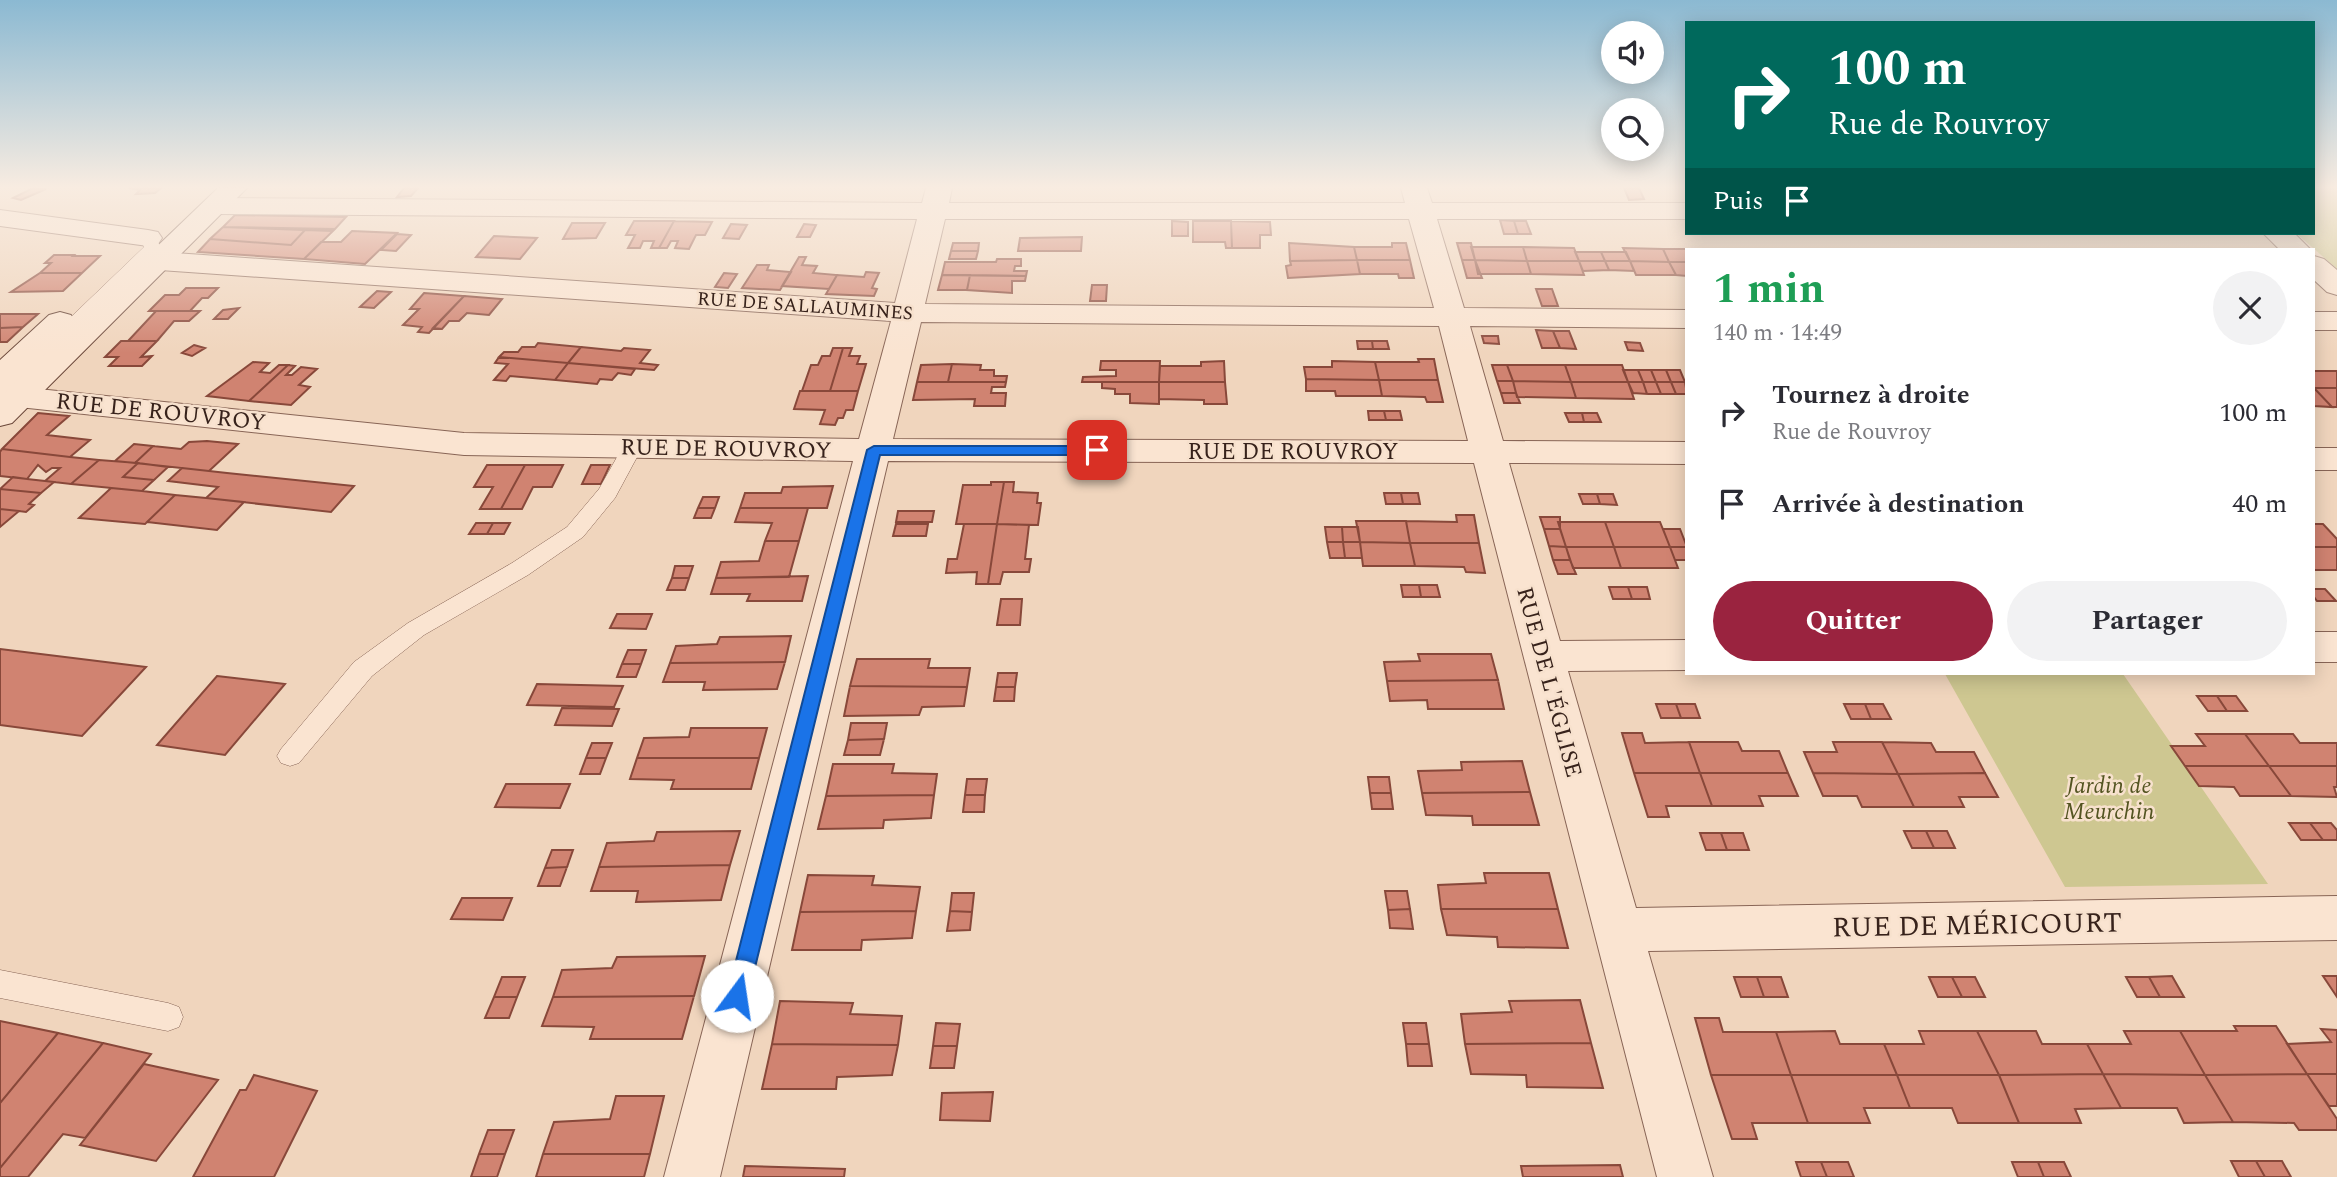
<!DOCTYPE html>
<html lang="fr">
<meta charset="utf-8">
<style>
:root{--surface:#fff;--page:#f2f2f3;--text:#2b2b33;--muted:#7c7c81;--accent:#9a233f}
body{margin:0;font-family:Spectral,serif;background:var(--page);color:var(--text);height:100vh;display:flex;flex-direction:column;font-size:26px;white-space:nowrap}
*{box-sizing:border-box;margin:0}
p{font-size:23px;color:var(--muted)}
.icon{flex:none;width:38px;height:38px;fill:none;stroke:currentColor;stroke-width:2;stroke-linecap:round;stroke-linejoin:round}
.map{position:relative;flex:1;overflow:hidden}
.drawer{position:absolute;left:1685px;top:248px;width:630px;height:427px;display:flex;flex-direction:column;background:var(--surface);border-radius:0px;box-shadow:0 4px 18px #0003}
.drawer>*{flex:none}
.banner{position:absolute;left:1685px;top:21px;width:630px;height:214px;border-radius:0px;box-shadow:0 4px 18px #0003;background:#00695c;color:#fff;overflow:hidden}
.controls{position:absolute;left:1601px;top:21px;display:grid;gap:14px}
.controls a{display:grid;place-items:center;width:63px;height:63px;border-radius:50%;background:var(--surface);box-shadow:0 4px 18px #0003;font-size:35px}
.pin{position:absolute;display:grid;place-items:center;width:60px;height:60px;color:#fff;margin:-30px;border-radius:14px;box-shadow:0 4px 10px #0006}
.me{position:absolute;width:77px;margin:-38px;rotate:14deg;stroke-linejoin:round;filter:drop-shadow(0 0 5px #0008)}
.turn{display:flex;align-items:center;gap:24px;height:147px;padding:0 28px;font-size:32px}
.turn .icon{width:91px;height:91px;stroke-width:2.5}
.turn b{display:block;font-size:49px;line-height:60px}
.then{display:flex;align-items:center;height:66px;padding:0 28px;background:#0003;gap:14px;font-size:26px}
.round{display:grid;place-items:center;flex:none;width:74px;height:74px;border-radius:37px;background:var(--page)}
.head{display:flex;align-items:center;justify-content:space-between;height:119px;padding:0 28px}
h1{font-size:42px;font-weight:700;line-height:52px;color:#1e9e55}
.primary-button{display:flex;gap:14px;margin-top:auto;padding:14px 28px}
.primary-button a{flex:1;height:80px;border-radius:42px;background:var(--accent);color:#fff;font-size:28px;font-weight:700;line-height:80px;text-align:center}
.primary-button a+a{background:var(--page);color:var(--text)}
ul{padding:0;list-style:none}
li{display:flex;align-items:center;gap:21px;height:91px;padding:0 28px}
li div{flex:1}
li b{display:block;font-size:26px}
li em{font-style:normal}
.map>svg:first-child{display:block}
</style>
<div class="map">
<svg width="2337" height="1177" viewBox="0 0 2337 1177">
<rect width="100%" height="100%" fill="#f0d5bd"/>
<path fill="#cec791" d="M2314,188H2337V269L2296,233H2314Z
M1945,674H2123L2268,884L2065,887Z"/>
<path fill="#d08371" stroke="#88483a" stroke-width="2" d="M33,188L46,189L21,200L13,198Z
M129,188H161L155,193L136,194L140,190Z
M404,188H418L411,196L397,197Z
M1624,188H1639L1644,199L1629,200Z
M235,215L346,217L335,229L223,227Z
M1500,220L1514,221L1518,234H1504Z
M634,221H674L659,248H651L654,241H643L640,248H628L635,235H626Z
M674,221L712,222L705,235H696L689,249L675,248L678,241H671L667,248H659Z
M1172,221L1188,222V236H1172Z
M1193,221H1231L1232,248H1226L1225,242H1193Z
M1231,221L1270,222L1271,235H1260V248H1232Z
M1514,221H1526L1531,234H1518Z
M572,223H605L596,238L563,239Z
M731,224L747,225L739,239L723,238Z
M804,224L816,225L810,237H797Z
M223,227L305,230L291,245L210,239Z
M305,230L333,231L304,259L198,252L210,239L291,245Z
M352,231L397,233L365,264L304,259L321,242H341Z
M397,234L411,235L396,251L381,250Z
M494,236L537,238L520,259L476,257Z
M1082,237L1081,251H1018L1020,238Z
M953,243H979L978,251H951Z
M1289,243L1354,247L1357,260L1290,261Z
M1392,243H1406L1410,260H1357L1354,247H1392Z
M1457,243H1471L1475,260H1462Z
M1471,247H1523L1527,261L1475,260Z
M1523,247L1574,248L1579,261H1527Z
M1623,248L1663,249L1669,262L1630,261Z
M1663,249H1701L1702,250H1687V262H1669Z
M951,251H978L976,259H949Z
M1575,252H1601L1605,261H1579Z
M1601,252H1626L1630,261H1605Z
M54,255H74L73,256H100L82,273H40L51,263H45Z
M799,257H806L802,265L817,266L813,273L837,275L829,289L782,286Z
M997,259H1021V266H1015L1014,271H1027L1026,276L942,275L945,262H996Z
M1357,260H1410L1414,278H1399L1398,274H1360Z
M1357,260L1360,274L1288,278L1286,266L1291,265L1290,261Z
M1462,260H1475L1482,278H1467Z
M1475,260L1527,261L1531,274H1478Z
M1527,261H1579L1584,275L1531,274Z
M1579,261H1605L1609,270L1583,271Z
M1605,261H1630L1634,271L1609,270Z
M1630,261L1669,262L1676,275H1636Z
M1669,262H1687V276L1676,275Z
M757,265H769L767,270L791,272L780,290L742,288Z
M866,272L879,273L872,288L877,289L874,296L826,294L837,275L864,277Z
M40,273H82L63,291L11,292Z
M724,273L737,274L728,288L715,287Z
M942,275H970L967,290H938Z
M970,275L1026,276L1025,281H1012V293L967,290Z
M1092,285H1107L1106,301H1090Z
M186,288H218L208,298H202L190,311H149L165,295H179Z
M1536,289H1552L1558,306H1542Z
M377,291L391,292L374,308L360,307Z
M424,293L464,296L429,333L418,332L422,327L403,325L419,309H410Z
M464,296L502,299L489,315L467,313L459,321H449L442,329L433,328Z
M239,308L228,319H214L223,310Z
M156,311H200L189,321H174L157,341H128Z
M0,314H38L23,327L0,328Z
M23,327L7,342H0V328Z
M1536,330L1553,331L1560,348H1542Z
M1553,331H1569L1576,349L1560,348Z
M1482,336H1498L1499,344L1484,343Z
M121,341H157L141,357L152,356L142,366H109L118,357H105Z
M1357,341H1372L1373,349H1358Z
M1372,341H1387L1389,349H1373Z
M1625,342L1640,343L1643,351L1628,350Z
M538,343L581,347L568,363L499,357L504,352H518L522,347H535Z
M194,345L205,348L192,356L182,353Z
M581,347L621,351L624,348L650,350L640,363L658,365L654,370L568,363Z
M833,348H843L830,391H802L811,365H818L822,356H830Z
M843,348H852L849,356H860L857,364H866L858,391H830Z
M499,357L568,363L555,380L510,376L506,381L494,380L508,364L495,363Z
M1418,359H1434L1438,380H1379L1375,362H1419Z
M1101,361H1160L1159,382H1082L1083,377L1116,376V370H1100Z
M1224,361L1225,382H1159L1160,366H1201V362Z
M1332,361L1375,362L1379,380L1306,379L1304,367H1332Z
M253,362L269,363L260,372L270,373L279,365H288L249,401L207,396Z
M568,363L635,369L631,375L618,373L612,380L600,379L597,384L555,380Z
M952,364L948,382H917L921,365Z
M952,364L981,365L980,370H994V376H1007L1006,382H948Z
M288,365L295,366L286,375H292L301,367L317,369L299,385L310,387L291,405L249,401Z
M1492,365H1507L1513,381H1497Z
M1507,365H1565L1571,382L1513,381Z
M1565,365H1622L1628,382H1571Z
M1623,370H1638L1643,382H1628Z
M1638,370H1651L1656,382H1643Z
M1651,370H1666L1671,382H1656Z
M1666,370H1680L1685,382H1671Z
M2314,371H2337V388H2314Z
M1306,379L1379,380L1382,396H1336L1335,391H1306Z
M1379,380H1438L1443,402H1427L1425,397L1382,396Z
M1497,381H1513L1516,393H1501Z
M1513,381L1571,382L1576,398L1517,397Z
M917,382H1006L1005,387H992L991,393H1006L1005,406H974L975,399L913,400Z
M1102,382H1159V404L1130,403V394H1115V389L1102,388Z
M1159,382H1225L1227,404H1204V400L1159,399Z
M1571,382H1628L1634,399L1576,398Z
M1628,382H1643L1647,394L1633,393Z
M1643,382H1656L1661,394H1647Z
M1656,382H1671L1676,394H1661Z
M1671,382H1685L1687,394H1676Z
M2314,388L2332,407L2314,406Z
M2314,388H2337V407H2332Z
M800,391H858L853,410H846L843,418H838L835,425L820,424L825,410L794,409Z
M1501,393H1516L1520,403H1504Z
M1368,411H1384L1386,420H1369Z
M1384,411H1400L1402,420H1386Z
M38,413L69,416L47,435L90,440L70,457L2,449Z
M1565,413H1582L1584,422H1569Z
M1582,413H1597L1601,422H1584Z
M207,441L238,444L209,471L135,463L153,446L181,449L189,442Z
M134,444L153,446L135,463L115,461Z
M2,449L70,457L99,460L71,484L45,481L60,468H52L46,472L38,465L27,479L0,476V452Z
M99,460L138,463L123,477L154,480L142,491L71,484Z
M138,463L168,467L154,480L123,477Z
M487,465H525L501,509H480L493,487H474Z
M525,465H563L552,487H533L522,509H501Z
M591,465H610L601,484H582Z
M182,468L227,473L354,486L331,512L206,498L218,487L168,481Z
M13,477L27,479L54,482L41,493L0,489Z
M991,482H1004L997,524H956L963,485H991Z
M1004,482H1014L1013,492L1038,493L1037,503H1041L1038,525L997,524Z
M833,486L827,508H740L745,493H781L783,487Z
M111,488L142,491L175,495L145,524L79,518Z
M0,489L41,493L29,504L34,505L26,512L19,511L0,509Z
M1384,493H1401L1403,504H1386Z
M1401,493H1418L1420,504H1403Z
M1579,494H1597L1600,504H1583Z
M1597,494H1613L1617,505L1600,504Z
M175,495L206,498L244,502L217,530L147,522Z
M703,497H719L715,508H698Z
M698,508H715L711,518H694Z
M740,508H808L799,541H765L772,523L735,522Z
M0,509L19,511L0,527Z
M898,511H934L932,522H896Z
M1456,515H1474L1479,543H1410L1406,521L1457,522Z
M1540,517H1560V529H1544Z
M1356,521H1406L1410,543L1360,542Z
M1558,522H1605L1614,547H1566Z
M1605,522H1660L1670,547H1614Z
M476,523H493L487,534H469Z
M493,523H510L504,534H487Z
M896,524H928L926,536H893Z
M964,524H997L988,584H976L977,572L946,573L948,559H957Z
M997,524L1029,525L1025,559H1031L1029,572H1003L1000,584H988Z
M2314,524H2323L2337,539V547H2314Z
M1325,527H1342L1343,542H1327Z
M1342,527H1358L1360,542H1343Z
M1544,529H1560L1566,547L1549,546Z
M1663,529H1680L1687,547H1670Z
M765,541H799L789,577L716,578L721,562L759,561Z
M1327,542H1343L1345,558H1330Z
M1343,542H1360L1362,558H1345Z
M1360,542L1410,543L1415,566H1363Z
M1410,543H1479L1485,573L1466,572L1464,567L1415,566Z
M1549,546L1566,547L1570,560H1553Z
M1566,547H1614L1621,568H1573Z
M1614,547H1670L1678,568H1621Z
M1670,547H1687V560H1675Z
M2314,547H2337V570H2314Z
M1553,560H1570L1576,574H1558Z
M675,566H693L689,578H672Z
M808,576L802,601H747L750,594H711L716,578Z
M672,578H689L685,590H667Z
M1401,585H1419L1421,597H1403Z
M1419,585H1437L1440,597H1421Z
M1609,587H1628L1632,599H1613Z
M1628,587H1647L1650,599H1632Z
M2314,589H2325L2336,601H2317L2314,597Z
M1001,599H1022L1020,625H997Z
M617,614H652L646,629L610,628Z
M791,636L785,662L670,663L676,646L717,644L720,637Z
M0,649L146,667L82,736L0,725Z
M628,650H646L641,664H622Z
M1418,654H1491L1498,680L1387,681L1384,662L1420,661Z
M857,659H930L928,668H970L967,687L850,686Z
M785,662L777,689L703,690L705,682H663L670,663Z
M622,664H641L636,677H617Z
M998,673H1017L1015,687H996Z
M217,676L285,684L225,755L157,745Z
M1498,680L1504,709H1428L1427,700L1390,701L1387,681Z
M537,684L623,686L614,707L527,705Z
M850,686L967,687L964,706L922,707L919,715L844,716Z
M996,687H1015L1014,701H994Z
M2197,696H2217L2227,711H2208Z
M2217,696H2236L2247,711H2227Z
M1656,704H1676L1681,718H1661Z
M1676,704H1695L1700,718H1681Z
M1844,704H1865L1871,719H1851Z
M1865,704H1883L1891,719H1871Z
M562,708L619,709L612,726L555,725Z
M851,723H887L884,739L848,740Z
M691,728H767L759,758H637L644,738L689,737Z
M1622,733H1642L1645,743L1689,742L1700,773H1634Z
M2196,734H2245L2269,766H2185L2171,746H2205Z
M2245,734H2293L2300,743H2337V766H2269Z
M884,739L880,755H844L848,740Z
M1689,742H1738L1742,751H1779L1788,773H1700Z
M1833,742H1882L1898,774L1813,773L1804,752H1837Z
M1882,742L1931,743L1936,752H1974L1985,773L1898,774Z
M592,743H612L606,758H586Z
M586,758H606L600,774H580Z
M637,758H759L751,789H671L674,780L630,779Z
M1522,761L1530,792L1422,793L1418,771L1462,770L1461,762Z
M833,764H894L892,773L937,774L934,795L826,796Z
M2185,766H2269L2291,796H2240L2234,787L2199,786Z
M2269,766H2337V787H2334L2337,797L2291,796Z
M1634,773H1700L1712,806H1666L1669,817H1648Z
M1700,773H1788L1798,796H1759L1763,806H1712Z
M1813,773L1898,774L1914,807H1862L1857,796H1823Z
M1985,773L1998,797H1959L1964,807H1914L1898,774Z
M1368,777H1389L1391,793H1370Z
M967,779H987L985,795H965Z
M506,784H570L560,808L495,807Z
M1530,792L1539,825H1473L1472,816L1426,815L1422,793Z
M1370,793H1391L1393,809H1372Z
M934,795L931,818L884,820L883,828L818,829L826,796Z
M965,795H985L984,812H963Z
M2289,823H2310L2323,840H2301Z
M2310,823H2331L2337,830V840H2323Z
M740,831L730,865L599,867L607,843L654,841L657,832Z
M1904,831H1926L1934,848H1912Z
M1926,831H1947L1955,848H1934Z
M1700,833H1721L1727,850H1706Z
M1721,833H1743L1749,850H1727Z
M552,850H573L567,867L545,868Z
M730,865L721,900L636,902L638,891H591L599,867Z
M567,867L560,886H538L545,868Z
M1484,873H1549L1558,909H1441L1438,885L1486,883Z
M808,875L874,876L872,885L920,887L916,911L800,912Z
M1385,891H1407L1410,909L1388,910Z
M952,893H974L972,912L950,911Z
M462,898H512L503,920L451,919Z
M1410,909L1413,929L1390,928L1388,910Z
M1441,909H1558L1568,948L1498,947L1497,937L1447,935Z
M916,911L912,938L862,940L861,950H792L800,912Z
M950,911L972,912L970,930L947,931Z
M705,956L694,996L553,997L562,970L612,968L617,957Z
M2172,976L2184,997H2160L2149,977Z
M2323,976H2337V997Z
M502,977H525L517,997H494Z
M1734,977H1757L1764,997H1741Z
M1757,977H1781L1788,997H1764Z
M1929,977H1952L1962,997H1938Z
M1952,977H1975L1985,997H1962Z
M2126,977H2149L2160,997H2137Z
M694,996L682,1039H590L594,1027L542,1026L553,997Z
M494,997H517L509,1018H485Z
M1580,1000L1591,1043L1465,1044L1461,1014L1512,1012L1509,1001Z
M780,1001L853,1003L850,1014L902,1016L898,1045L772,1044Z
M1695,1018H1719L1723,1032H1776L1791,1075H1711Z
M0,1021L58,1033L0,1103Z
M936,1023L960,1024L957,1046H933Z
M1403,1023H1426L1429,1044H1406Z
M2234,1026H2276L2307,1074L2205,1075L2180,1031H2237Z
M2321,1029L2337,1030V1074H2307L2287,1044L2331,1042Z
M1835,1031L1840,1044H1884L1897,1075H1791L1776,1032Z
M1919,1031H1977L1999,1075H1897L1884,1044H1924Z
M1977,1031H2036L2042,1044H2087L2103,1074L1999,1075Z
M2124,1031H2180L2205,1075L2103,1074L2087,1044H2131Z
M58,1033L103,1043L0,1168V1103Z
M103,1043L151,1054L85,1138L63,1134L28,1177H0V1168Z
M1591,1043L1603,1088L1527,1087L1526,1075L1471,1074L1465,1044Z
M772,1044L898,1045L892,1075L837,1077L836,1089H762Z
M1406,1044H1429L1432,1066H1408Z
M933,1046H957L954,1068H930Z
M144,1064L218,1080L156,1161L80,1145Z
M2103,1074L2205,1075L2233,1122L2184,1123L2177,1108H2121Z
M2103,1074L2121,1108L2075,1109L2081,1123H2019L1999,1075Z
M2307,1074H2337V1106H2329Z
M2307,1074L2337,1119V1130H2299L2294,1123L2233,1122L2205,1075Z
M254,1075L317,1091L274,1177H193L240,1090H246Z
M1711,1075H1791L1808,1123H1752L1757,1139H1732Z
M1791,1075H1897L1910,1108H1864L1870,1123H1808Z
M1897,1075H1999L2019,1123H1958L1952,1108H1910Z
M993,1092L990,1121L940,1120L942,1093Z
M616,1096H664L650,1154H543L554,1122L610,1119Z
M488,1130H514L505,1154H479Z
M479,1154H505L497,1177H471Z
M543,1154H650L644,1177H536Z
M2231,1161H2256L2265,1177H2239Z
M2256,1161H2282L2291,1177H2265Z
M1796,1162H1821L1827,1177H1801Z
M1821,1162H1848L1854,1177H1827Z
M2012,1162H2038L2044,1177H2018Z
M2038,1162H2064L2071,1177H2044Z
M1620,1165L1623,1177H1523L1521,1166Z
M745,1166L845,1169L844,1177H743Z"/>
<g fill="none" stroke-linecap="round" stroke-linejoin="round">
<defs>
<path id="service" d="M148,233L154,234L161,248L159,252L7,400L0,402V385L144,247L140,238Z
M633,440L640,441L643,446L615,498L583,537L528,575L424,635L372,676L299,763L290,766L281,763L277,756L281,749L354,662L408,623L512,563L567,527L599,489L626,441Z
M0,970L168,1003L179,1007L183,1017L179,1027L168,1031L0,998Z"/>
<path id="minor" d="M926,188H952L949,203H1405L1401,188H1427L1432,203H1687V219H1437L1464,308L1687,310V328L1470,326L1503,441L1687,442V464L1509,463L1560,641L1687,640V670L1568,671L1636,908L2337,896V940L1648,951L1713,1177H1657L1474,463L888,461L720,1177H664L853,461L464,455L19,407L7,404L3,397L7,390L19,387L464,433L859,439L891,321L160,270L150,267L146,261L150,255L160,252L895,303L917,219L216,214L206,212L202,206L206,200L216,198L922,203ZM945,219H1409L1434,308L925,304ZM921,322L1439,326L1468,441L893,439Z
M0,210L148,230L158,232L162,238L158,244L148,246L0,226Z
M2263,233H2294L2311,250H2280Z
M2314,256L2324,259L2337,270V295L2327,292L2314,280Z
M2314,312H2337V330H2314Z
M2314,448H2337V470H2314Z
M2314,632H2337V662H2314Z"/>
<path id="secondary" d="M218,188H247L12,423L0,426V397Z
M60,312L71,315L75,321L71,327L11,385L0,388V360L49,315Z"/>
</defs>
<use href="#service" stroke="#886556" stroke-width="1"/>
<use href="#minor" stroke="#886556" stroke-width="2"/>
<use href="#secondary" stroke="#6a4739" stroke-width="2"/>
<use href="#service" fill="#fae4d1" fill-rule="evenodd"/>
<use href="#minor" fill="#fae4d1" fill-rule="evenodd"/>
<use href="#secondary" fill="#fae4d1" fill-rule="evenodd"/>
</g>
<linearGradient id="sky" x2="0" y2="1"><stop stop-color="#8bb9d2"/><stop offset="0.53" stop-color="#f8ece1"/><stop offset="1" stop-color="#f8ece1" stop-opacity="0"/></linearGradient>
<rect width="2337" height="353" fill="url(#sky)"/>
<path fill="#1a73e8" stroke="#114b97" stroke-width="2" d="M874,446H1097L1104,450L1097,455H880L748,996L745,1003L737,1006L730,1003L727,996L867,450Z"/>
<g text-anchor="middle" stroke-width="5" stroke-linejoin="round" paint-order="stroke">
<g font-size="19" fill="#37221b" stroke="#f7e1cd">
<text transform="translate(805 305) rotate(4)" y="7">RUE DE SALLAUMINES</text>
</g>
<g font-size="23" fill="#37221b" stroke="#f7e1cd">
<text transform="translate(161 411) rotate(6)" y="8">RUE DE ROUVROY</text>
<text transform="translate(726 448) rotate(1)" y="8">RUE DE ROUVROY</text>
<text x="1293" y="459">RUE DE ROUVROY</text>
<text transform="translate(1550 682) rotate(75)" y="8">RUE DE L'ÉGLISE</text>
</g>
<g font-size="23" font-style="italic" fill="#535421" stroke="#f7e1cd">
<text x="2109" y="793">Jardin de<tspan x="2109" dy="26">Meurchin</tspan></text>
</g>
<g font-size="28" fill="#37221b" stroke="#f7e1cd">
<text transform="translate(1977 924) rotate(-1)" y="10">RUE DE MÉRICOURT</text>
</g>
</g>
</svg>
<div class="controls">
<a><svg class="icon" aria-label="sound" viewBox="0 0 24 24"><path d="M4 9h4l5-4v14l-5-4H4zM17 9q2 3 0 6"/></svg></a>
<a><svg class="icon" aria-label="search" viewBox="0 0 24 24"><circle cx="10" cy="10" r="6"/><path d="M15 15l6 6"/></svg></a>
</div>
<div class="pin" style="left:1097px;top:450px;background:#d93025"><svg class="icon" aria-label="arrive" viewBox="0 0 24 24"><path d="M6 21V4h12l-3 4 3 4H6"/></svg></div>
<svg class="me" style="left:737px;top:996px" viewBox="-20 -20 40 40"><circle r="19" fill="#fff"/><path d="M0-13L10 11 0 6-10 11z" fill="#1a73e8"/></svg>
<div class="banner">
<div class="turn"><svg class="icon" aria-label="right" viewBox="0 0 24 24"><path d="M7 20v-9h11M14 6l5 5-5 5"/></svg><div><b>100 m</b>Rue de Rouvroy</div></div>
<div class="then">Puis<svg class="icon" aria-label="arrive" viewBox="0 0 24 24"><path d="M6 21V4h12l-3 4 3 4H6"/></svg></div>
</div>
<section class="drawer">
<div class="head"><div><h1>1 min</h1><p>140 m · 14:49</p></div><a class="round"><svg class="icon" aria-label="close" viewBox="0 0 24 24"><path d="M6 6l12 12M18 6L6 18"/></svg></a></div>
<ul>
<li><svg class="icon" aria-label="right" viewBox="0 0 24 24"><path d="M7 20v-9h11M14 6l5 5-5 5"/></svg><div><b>Tournez à droite</b><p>Rue de Rouvroy</p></div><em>100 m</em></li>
<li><svg class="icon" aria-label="arrive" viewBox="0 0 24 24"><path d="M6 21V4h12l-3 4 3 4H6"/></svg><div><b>Arrivée à destination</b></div><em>40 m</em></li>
</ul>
<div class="primary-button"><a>Quitter</a><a>Partager</a></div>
</section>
</div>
